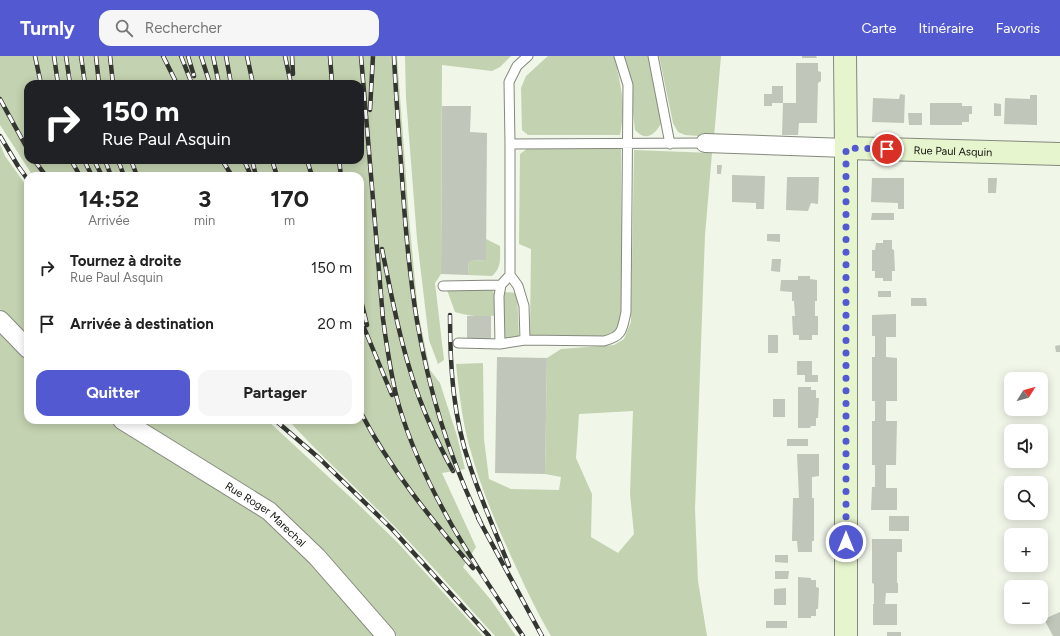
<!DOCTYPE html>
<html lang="fr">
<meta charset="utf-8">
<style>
:root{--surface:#fff;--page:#f6f6f6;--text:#222;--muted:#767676;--accent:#535ad1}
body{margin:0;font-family:Figtree,sans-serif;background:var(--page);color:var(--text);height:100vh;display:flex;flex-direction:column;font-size:15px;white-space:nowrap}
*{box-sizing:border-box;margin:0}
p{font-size:13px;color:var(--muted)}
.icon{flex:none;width:22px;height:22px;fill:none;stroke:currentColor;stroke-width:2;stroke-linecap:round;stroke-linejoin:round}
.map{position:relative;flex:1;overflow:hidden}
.sheet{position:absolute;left:24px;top:116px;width:340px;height:252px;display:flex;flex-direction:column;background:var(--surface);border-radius:12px;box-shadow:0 2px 10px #0003}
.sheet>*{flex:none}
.banner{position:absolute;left:24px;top:24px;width:340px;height:84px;border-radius:12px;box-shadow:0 2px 10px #0003;background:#202124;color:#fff;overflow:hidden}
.needle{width:26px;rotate:53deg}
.fabs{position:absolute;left:1004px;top:316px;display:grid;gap:8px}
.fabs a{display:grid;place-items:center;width:44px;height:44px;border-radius:8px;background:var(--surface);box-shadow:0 2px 10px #0003;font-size:20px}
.pin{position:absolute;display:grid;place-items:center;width:34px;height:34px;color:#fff;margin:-17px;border:2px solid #fff;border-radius:50%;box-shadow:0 1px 4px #0007}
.me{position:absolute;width:44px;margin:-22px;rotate:0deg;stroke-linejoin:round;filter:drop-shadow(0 0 3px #0008)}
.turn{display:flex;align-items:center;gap:14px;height:84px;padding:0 12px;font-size:18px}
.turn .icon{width:52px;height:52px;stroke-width:2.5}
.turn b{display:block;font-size:28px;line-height:34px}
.eta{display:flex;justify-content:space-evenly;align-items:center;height:68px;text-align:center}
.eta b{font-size:24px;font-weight:700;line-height:28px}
.button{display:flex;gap:8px;margin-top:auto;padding:8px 12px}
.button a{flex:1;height:46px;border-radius:12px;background:var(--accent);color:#fff;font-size:16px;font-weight:700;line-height:46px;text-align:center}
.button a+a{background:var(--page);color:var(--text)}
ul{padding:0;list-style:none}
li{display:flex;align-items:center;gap:12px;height:56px;padding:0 12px}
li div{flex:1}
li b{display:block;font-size:15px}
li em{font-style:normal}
header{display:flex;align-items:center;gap:24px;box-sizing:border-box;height:56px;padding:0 20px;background:var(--accent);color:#fff}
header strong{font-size:19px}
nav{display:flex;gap:22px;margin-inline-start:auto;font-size:14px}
.search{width:280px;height:36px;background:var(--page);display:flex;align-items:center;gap:10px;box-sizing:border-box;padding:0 14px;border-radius:12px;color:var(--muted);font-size:15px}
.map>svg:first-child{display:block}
</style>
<header>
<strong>Turnly</strong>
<div class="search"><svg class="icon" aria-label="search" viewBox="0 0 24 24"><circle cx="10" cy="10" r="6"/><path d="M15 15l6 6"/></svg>Rechercher</div>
<nav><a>Carte</a><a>Itinéraire</a><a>Favoris</a></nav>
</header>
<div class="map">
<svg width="1060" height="580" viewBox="0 0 1060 580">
<rect width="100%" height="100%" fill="#f0f6e8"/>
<path fill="#c3d2b0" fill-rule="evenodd" d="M0,0H397L409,162L418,256L430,314L440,327L457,380L465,413L442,417L476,491L463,511L491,544L516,580H495C463,545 431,508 398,474C362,437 323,402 288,364H360V120H33L0,69ZM28,28H360V104H28Z
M405,0H511L500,11L492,15L442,9L441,218L435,227L444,304L438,308L429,284L417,183L406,42Z
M548,0H614C621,29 626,49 620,79H528L522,74L521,32L526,20Z
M622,0H648L652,15L661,68C654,79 646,86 635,74L630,29Z
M659,0H721L714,81L685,79L678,76L673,67Z
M0,88L5,100L28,132V284L0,253Z
M528,92H621L622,255L620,271L613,278L601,281L530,279L531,193L519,188L520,98Z
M634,94L712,97L705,179L695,453L698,525L707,580H551C535,553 523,526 510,498C494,463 479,427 469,389C462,363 459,335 456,308L483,307L484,383L489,423L511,433L559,434L561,421L545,418L547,302L561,293L614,289L624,283L631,266ZM633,355L630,438L634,478L618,497L591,481L592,438L576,402L579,358Z
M486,183L500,190C500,201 502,212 492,220L468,219L469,205L486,204Z
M493,233L497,253L496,259C483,262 468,260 455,256L447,234Z
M504,236L517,237L519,281L504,283Z
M0,271L28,301V364H112L227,435L273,468L302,493L377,580H0Z
M140,364H267L361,451L397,486L483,580H397L306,478L273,447Z"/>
<path fill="#c0c6b9" d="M802,0H816L817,2H802Z
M796,7H818V15L821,16V25L818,27L817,67H799L798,79H782L783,47H796Z
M772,30H783V47H772V50H764V38H772Z
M900,38L905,39L904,67L872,66L873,42L899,43Z
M1030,39H1037V69L1004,68L1005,42L1030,43Z
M930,47H962V50H972V58H969V66H962V69H930Z
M994,47L1001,48V60H994Z
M442,50H471L470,76L487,77L486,204L469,205L468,219L441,218Z
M908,57H922V69H909Z
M717,109H722L721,118H717Z
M732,119L765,120L764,153H756V147L732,146Z
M787,121H819L818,148L811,147L808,155L786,154Z
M872,122H904V153H898V147L871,146Z
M988,122H997L996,137H988Z
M872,157H894V164H871Z
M767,178H780V186L767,185Z
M883,184H892V193L894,194L895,215H892V225H883V222H875V215H872V194H875L876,187H883Z
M772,203H781L780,216L771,215Z
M798,220H810V223L817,224V245H815V260H818V279H812V284H799V279H793L792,260H795L794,245H792V236L780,235L781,224H798Z
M878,235H891V241H878Z
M911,242H926L927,250H911Z
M896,258V281H886V301L897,302V345H886V365H897L896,409H886V432H897V454H871L872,431H875V409H872V365H875V345H872V301H875V280H872V259Z
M467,260H491V285L467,284Z
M768,279H778V297H768Z
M1060,289V296H1056L1055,290Z
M497,301L547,302L545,418L495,417Z
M797,305H812V319H818V326H805V319H797Z
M798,331H811V334H816V342H819L818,362H816V370H811L810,372H798Z
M773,343H785V361H773Z
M787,383H808V390H787Z
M797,398H819V420L812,421V442H814V485H812V496H798L797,485H792L793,442H799Z
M889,460H909V475H889Z
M872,483H902V496H897V527H898V537H886L885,548H897V569H873V548H874V528L872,527Z
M775,499H788V507L775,506Z
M775,515H789L788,523H775Z
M798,521L811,522V524H816V531L819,532L818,553H816V560H811V562H798Z
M786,532V549H774V533Z
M1060,556V580H1053L1044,563Z
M766,565H787V572H766Z
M887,576H901V580H887Z"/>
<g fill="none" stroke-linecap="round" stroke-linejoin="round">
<defs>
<path id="lane" d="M653,0L670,88
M510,88L705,87
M443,230L501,229
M525,284L524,250L518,230L510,219V88L509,26L517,10L528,0
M458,287L500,288L525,284L604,285C623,280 622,274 626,256L628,29L619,0
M500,288L499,240L501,229L510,219"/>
<g id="street">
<path d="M705,87L846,92"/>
<path d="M0,264L28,293"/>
<path id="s1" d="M122,364L269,455L317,501L386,580"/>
</g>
<g id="secondary">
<path d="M845,0L846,92V580"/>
<path id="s2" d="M846,92L1060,98"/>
</g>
</defs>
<use href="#lane" stroke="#84897d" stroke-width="11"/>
<use href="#street" stroke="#84897d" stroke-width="20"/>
<use href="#secondary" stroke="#84897d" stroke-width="24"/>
<use href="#lane" stroke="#fff" stroke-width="9"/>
<use href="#street" stroke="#fff" stroke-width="18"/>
<use href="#secondary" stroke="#e7f5ce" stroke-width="22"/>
<defs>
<path id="rail" d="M35,0L41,28
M54,0L58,28
M66,0L70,28
M81,0L85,28
M96,0L99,28
M110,0L113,28
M163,0L177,28
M181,0L192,28
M188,0L194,20
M201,0L210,28
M213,0L219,28
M226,0L231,28
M247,0L253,28
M285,0L291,28
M292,0L293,18
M330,0L332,28
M361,0L383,263C387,292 391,322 399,350C424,434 474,508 523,580
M394,0C396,45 400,91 403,136C406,179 410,223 417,265C429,335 450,404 481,467
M0,43L28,94
M370,54L373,0
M0,80L18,110L28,124
M34,104L46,120
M71,104L80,120
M84,104L92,120
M94,104L102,120
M105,104L111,120
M118,104L124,120
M131,104L137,120
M222,104L232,120
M244,104L251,120
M252,104L256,120
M272,104L277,120
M307,104L312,120
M339,104L341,120
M382,193C393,248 404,307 426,359C434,378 443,397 453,415
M360,240L367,269
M450,259C450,311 453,361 470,410C481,444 496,477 509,510
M360,262L392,339
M360,355C390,413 431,463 473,512
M275,364L319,402L392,473L489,580
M478,462L542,580"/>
</defs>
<use href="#rail" stroke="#343631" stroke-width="4.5"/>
<use href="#rail" stroke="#fff" stroke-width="3" stroke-dasharray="9" stroke-linecap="butt"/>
</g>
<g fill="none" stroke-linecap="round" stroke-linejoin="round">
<path stroke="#535ad1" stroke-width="7" stroke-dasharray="0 12.6" d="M846,486V92L887,93"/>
</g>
<g text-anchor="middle" stroke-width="4" stroke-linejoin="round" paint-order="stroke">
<g font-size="11" fill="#0f100c" stroke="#fff">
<text dy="4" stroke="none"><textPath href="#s2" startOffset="107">Rue Paul Asquin</textPath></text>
<text dy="4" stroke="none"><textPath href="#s1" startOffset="172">Rue Roger Marechal</textPath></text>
</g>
</g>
</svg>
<div class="fabs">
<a><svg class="needle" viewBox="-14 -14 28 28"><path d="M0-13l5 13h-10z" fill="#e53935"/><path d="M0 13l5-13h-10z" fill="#767676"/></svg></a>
<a><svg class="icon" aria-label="sound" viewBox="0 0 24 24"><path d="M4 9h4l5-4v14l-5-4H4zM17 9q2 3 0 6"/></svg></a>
<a><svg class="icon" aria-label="search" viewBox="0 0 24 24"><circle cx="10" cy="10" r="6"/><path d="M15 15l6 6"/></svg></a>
<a>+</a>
<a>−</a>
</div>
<div class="pin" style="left:887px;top:93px;background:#d93025"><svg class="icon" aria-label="arrive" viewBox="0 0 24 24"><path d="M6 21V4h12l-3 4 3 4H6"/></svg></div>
<svg class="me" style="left:846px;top:486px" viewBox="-20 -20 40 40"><circle r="17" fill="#535ad1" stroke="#fff" stroke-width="3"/><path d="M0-11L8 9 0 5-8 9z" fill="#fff"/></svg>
<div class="banner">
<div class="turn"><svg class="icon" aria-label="right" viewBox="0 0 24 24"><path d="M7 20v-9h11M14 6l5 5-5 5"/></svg><div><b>150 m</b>Rue Paul Asquin</div></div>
</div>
<section class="sheet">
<div class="eta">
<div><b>14:52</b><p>Arrivée</p></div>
<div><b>3</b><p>min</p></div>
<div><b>170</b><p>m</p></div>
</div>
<ul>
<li><svg class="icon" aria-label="right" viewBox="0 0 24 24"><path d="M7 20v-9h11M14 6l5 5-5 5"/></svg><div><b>Tournez à droite</b><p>Rue Paul Asquin</p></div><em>150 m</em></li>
<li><svg class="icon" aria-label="arrive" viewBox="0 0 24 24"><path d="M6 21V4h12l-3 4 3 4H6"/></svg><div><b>Arrivée à destination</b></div><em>20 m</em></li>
</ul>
<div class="button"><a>Quitter</a><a>Partager</a></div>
</section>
</div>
